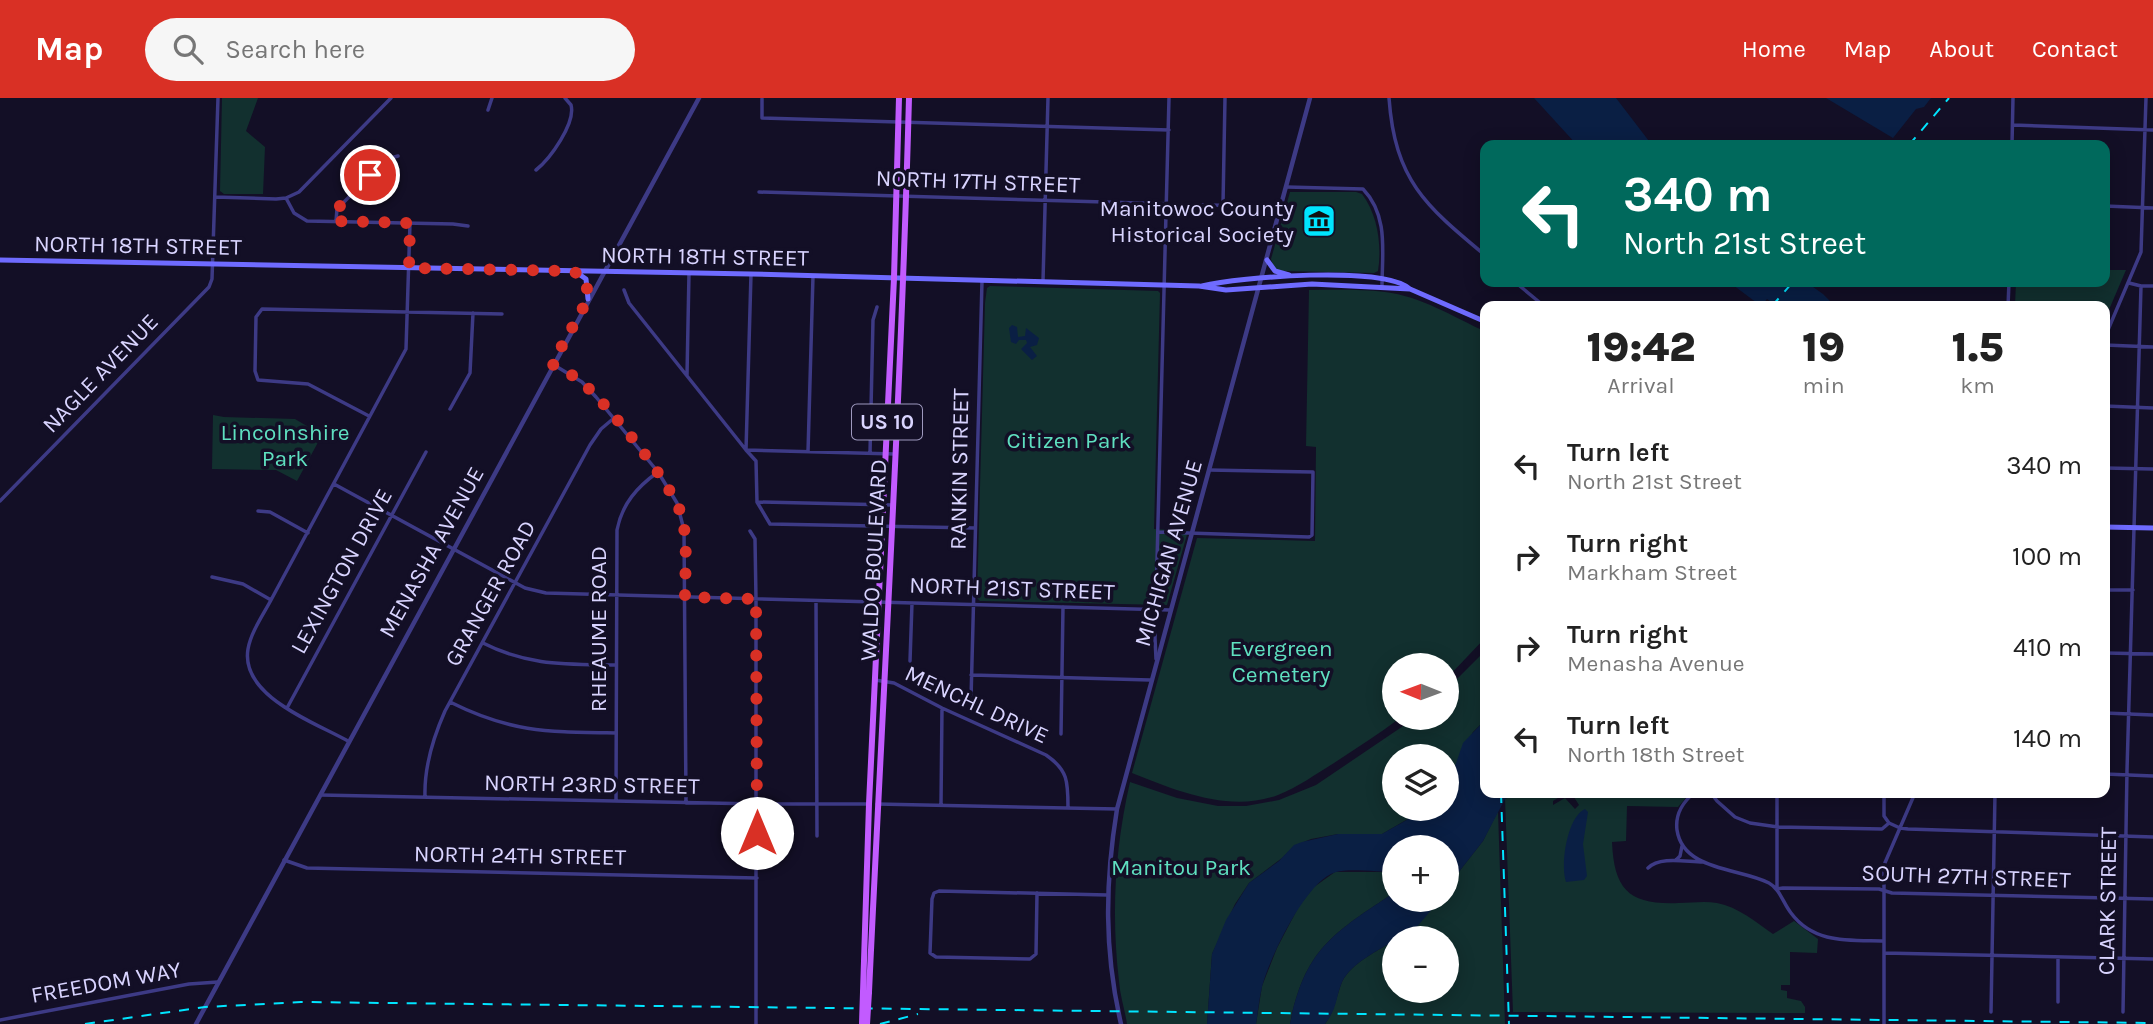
<!DOCTYPE html>
<meta charset="utf-8">
<style>
:root{--surface:#fff;--page:#f6f6f6;--text:#222;--muted:#767676;--accent:#d93025}
body{margin:0;font-family:Karla,sans-serif;background:var(--page);color:var(--text);height:100vh;display:flex;flex-direction:column;font-size:26px;white-space:nowrap}
*{box-sizing:border-box;margin:0}
p{font-size:23px;color:var(--muted)}
.icon{flex:none;width:38px;height:38px;fill:none;stroke:currentColor;stroke-width:2;stroke-linecap:round;stroke-linejoin:round}
.map{position:relative;flex:1;overflow:hidden}
.side{position:absolute;left:1480px;top:203px;width:630px;height:497px;display:flex;flex-direction:column;background:var(--surface);border-radius:14px;box-shadow:0 4px 18px #0003}
.side>*{flex:none}
.guide{position:absolute;left:1480px;top:42px;width:630px;height:147px;border-radius:14px;box-shadow:0 4px 18px #0003;background:#00695c;color:#fff;overflow:hidden}
.needle{width:46px;rotate:271deg}
.tools{position:absolute;left:1382px;top:555px;display:grid;gap:14px}
.tools a{display:grid;place-items:center;width:77px;height:77px;border-radius:50%;background:var(--surface);box-shadow:0 4px 18px #0003;font-size:35px}
.pin{position:absolute;display:grid;place-items:center;width:60px;height:60px;color:#fff;margin:-30px;border:4px solid #fff;border-radius:50%;box-shadow:0 2px 7px #0007}
.me{position:absolute;width:77px;margin:-38px;rotate:0deg;stroke-linejoin:round;filter:drop-shadow(0 0 5px #0008)}
.turn{display:flex;align-items:center;gap:24px;height:147px;padding:0 28px;font-size:32px}
.turn .icon{width:91px;height:91px;stroke-width:2.5}
.turn b{display:block;font-size:49px;line-height:60px}
.eta{display:flex;justify-content:space-evenly;align-items:center;height:119px;text-align:center}
.eta b{font-size:42px;font-weight:800;line-height:49px}
ul{padding:0;list-style:none}
li{display:flex;align-items:center;gap:21px;height:91px;padding:0 28px}
li div{flex:1}
li b{display:block;font-size:26px}
li em{font-style:normal}
header{display:flex;align-items:center;gap:42px;box-sizing:border-box;height:98px;padding:0 35px;background:var(--accent);color:#fff}
header strong{font-size:33px}
nav{display:flex;gap:38px;margin-inline-start:auto;font-size:24px}
.search{width:490px;height:63px;background:var(--page);display:flex;align-items:center;gap:18px;box-sizing:border-box;padding:0 24px;border-radius:38px;color:var(--muted);font-size:26px}
.map>svg:first-child{display:block}
</style>
<header>
<strong>Map</strong>
<div class="search"><svg class="icon" aria-label="search" viewBox="0 0 24 24"><circle cx="10" cy="10" r="6"/><path d="M15 15l6 6"/></svg>Search here</div>
<nav><a>Home</a><a>Map</a><a>About</a><a>Contact</a></nav>
</header>
<div class="map">
<svg width="2153" height="926" viewBox="0 0 2153 926">
<rect width="100%" height="100%" fill="#130f26"/>
<path fill="#12302f" d="M222,0H258L246,33L265,49L263,96H224L220,93Z
M1290,94H1356L1362,96C1378,117 1382,148 1378,173L1374,175L1282,173L1274,170L1271,161Z
M2105,115H2108L2107,172H2126L2108,214H2105V208H2015L2016,184H2105Z
M990,188L1158,193L1160,195L1154,431L1188,433L1167,507L980,503L977,500L985,205L987,190Z
M1309,192C1334,192 1360,191 1385,194C1420,198 1454,219 1486,234V539L1447,580V567H1395V620H1400C1379,636 1356,650 1334,665C1316,676 1298,689 1278,697C1230,715 1177,693 1132,675L1197,440L1315,443L1316,349L1306,348Z
M213,317L224,319L295,321L322,337L297,383L276,372L212,371Z
M1486,552V621L1473,634L1451,676L1447,679V658H1395V710L1425,711L1382,736H1338L1311,741L1294,748L1282,760L1249,785L1235,806L1212,856L1207,926H1127C1125,912 1120,898 1119,883C1111,815 1115,750 1130,684L1177,700L1218,708H1246L1279,702L1316,687L1415,620H1447V591Z
M1518,695H1566L1553,703V707L1565,700L1575,711L1579,707L1572,696L1574,695H1690L1678,709L1627,708L1626,743L1612,744C1614,793 1630,807 1679,805C1692,805 1704,803 1717,805C1738,809 1756,824 1773,836L1794,823L1818,841L1817,855L1790,854V887H1781V892L1787,893V900L1801,903L1805,909V915L1513,914L1505,701Z
M1498,713L1505,926H1325C1335,913 1336,899 1342,884C1351,865 1378,853 1395,842V892H1447V840H1399L1407,836L1440,802H1447V789L1483,743Z
M1335,774H1395V794C1334,835 1305,850 1290,926H1256L1262,888L1277,850L1299,808L1314,789Z"/>
<path fill="#0a1f44" d="M1534,0H1616L1652,47H1577Z
M1826,0H1931L1924,9L1916,11L1893,40Z
M1729,184H1806L1823,196L1835,208H1777L1767,201L1761,208Z
M1012,227L1017,229L1018,239L1025,238L1026,230L1039,240L1037,247L1030,249L1037,258L1032,262L1021,251L1027,245L1026,242H1019L1016,246L1011,244L1009,230Z
M1486,621V695H1518L1505,701L1483,743L1447,789V749H1395V774C1381,774 1348,770 1336,774C1306,782 1269,861 1262,889C1259,901 1258,914 1256,926H1207L1212,856L1226,822L1249,785L1279,763L1294,747L1302,744L1338,736H1382L1426,711L1447,710V679L1453,674L1463,645Z
M1585,711L1588,714L1583,746L1587,778L1584,782L1566,784C1560,767 1567,719 1585,711Z
M1395,794V802H1440L1415,831L1395,840V842C1378,853 1351,865 1342,884C1335,901 1338,909 1325,926H1290C1305,850 1334,835 1395,794Z"/>
<g fill="none" stroke-linecap="round" stroke-linejoin="round">
<path stroke="#3d3a85" stroke-width="3.5" d="M1389,0C1395,83 1426,108 1486,158
M762,1V20L1169,32
M488,12L492,0
M2013,27L2153,32
M2012,47L2013,0
M536,72C550,61 576,25 571,7L565,0
M1287,89L1363,91C1389,118 1382,155 1382,189
M759,94L1281,109
M215,99L276,101L286,100L299,94L391,0
M286,100L294,115L307,123L453,126L468,128
M1223,106L1225,0
M2105,108L2153,110
M336,123L337,111L387,61L398,58
M751,176L746,352L756,363L757,404L770,426L975,430
M1043,183L1048,0
M1515,184L1544,208
M2129,185L2141,188H2153
M624,192L629,205L746,352L895,356
M2008,208L2009,184
M2105,239L2141,154L2146,0
M2105,247L2153,249
M554,267L582,284L596,299L658,374L677,405L684,432L686,705
M687,277L689,175
M2105,308L2153,310
M450,311L470,275L473,215
M369,318L308,286L258,282L255,273L256,219L262,211L502,216
M808,354L813,178
M870,355L873,222L877,209
M2105,370L2153,371
M334,386L525,490L546,495L1170,512
M0,403L209,189L212,181L218,0
M757,404L892,407
M258,413L270,414L308,435
M750,433L755,441L756,501V926
M1158,434L1309,439L1312,437L1313,374L1209,372
M212,479L243,486L271,502
M2105,492H2133
M816,503L817,738
M483,545C528,568 566,566 616,567
M2105,555L2153,556
M1156,561L1155,540L1169,0
M910,563L912,505
M971,577L1150,582
M875,582L894,585L942,610L1046,657C1068,672 1068,684 1068,709
M971,601L982,183
M450,604C512,635 549,634 616,635
M287,610L426,354
M2105,615L2153,617
M1061,636L1063,509
M348,643C314,624 240,598 248,551C251,534 263,517 271,502L406,251L410,125
M2105,676L2153,678
M1694,695C1683,704 1675,716 1677,732C1683,773 1740,770 1769,785C1780,791 1783,805 1791,815C1814,846 1849,842 1884,843
M1711,695L1717,703L1735,719L1750,725L1778,729L1882,731L1889,725L1900,730L1908,731L2153,739
M1777,695V791L1783,790L1879,791L1892,795L2153,801
M1884,695V718L1889,725
M321,697L757,706H870
M425,699C424,668 433,640 445,613L590,347L601,331L614,320
M616,703L617,432C622,406 637,389 658,374
M877,706L1117,711
M941,706L942,610
M284,762L307,770L757,780
M1676,762L1680,758L1682,748
M1648,770C1660,758 1686,764 1703,764
M1037,795L1036,856L1030,861L936,859L930,855L932,801L934,795L939,793L1107,797
M1884,855L2153,861
M2058,859V904
M1991,914L1995,695
M2123,914L2127,672L2141,188
M0,922L189,886L218,884
M1884,926V767L1915,695"/>
<path stroke="#3d3a85" stroke-width="4.5" d="M196,926L699,0
M1121,926C1104,852 1105,785 1117,711L1310,0"/>
<path stroke="#6f6bff" stroke-width="5" d="M0,162L751,176L1199,188L1226,192L1312,186L1410,191
M1267,162L1275,173L1289,177
M576,174L586,181L588,201
M1202,188C1239,179 1384,167 1410,191L1486,224
M2105,429L2153,430"/>
<path stroke="#c25bff" stroke-width="6" d="M863,894L869,706L894,180L899,0
M869,894C883,596 901,298 909,0"/>
<path stroke="#00e5ff" stroke-width="2" stroke-dasharray="10 9" stroke-linecap="butt" d="M1909,47L1949,0
M1772,208L1793,184
M1501,695L1509,926
M85,926L205,909L301,904L2153,925
M880,926L918,916"/>
<path stroke="#c25bff" stroke-width="6" d="M862,926L863,894
M867,926L869,894"/>
</g>
<g fill="none" stroke-linecap="round" stroke-linejoin="round">
<path stroke="#d93025" stroke-width="12" stroke-dasharray="0 21.6" d="M370,77L337,111L336,123L410,125L409,170L573,173L586,181L588,201L552,266C563,272 575,278 584,286C610,310 673,386 682,419C688,444 685,473 685,499L756,501L757,735"/>
</g>
<defs>
<symbol id="museum-square" viewBox="-11 -11 22 22"><rect x="-9" y="-9" width="18" height="18" rx="4" fill="#00e5ff" stroke="#130f26"/><path d="M0-6L6-3V-2H-6V-3ZM-5-1h2V3h-2ZM-1-1h2V3h-2ZM3-1h2V3H3ZM-6 4H6V6H-6Z" fill="#111"/></symbol>
</defs>
<g fill-rule="evenodd">
<use href="#museum-square" x="1300" y="104" width="38" height="38"/>
</g>
<g text-anchor="middle" stroke-width="7" stroke-linejoin="round" paint-order="stroke">
<rect fill="#130f26" stroke="#9e99be" stroke-width="2" x="852" y="306.5" width="70" height="35" rx="5"/>
<g font-size="21" font-weight="bold" fill="#d9d4ff">
<text x="887" y="331">US 10</text>
</g>
<g font-size="23" fill="#d9d4ff" stroke="#130f26">
<text transform="translate(978 83) rotate(2)" y="8">NORTH 17TH STREET</text>
<text transform="translate(138 147) rotate(1)" y="8">NORTH 18TH STREET</text>
<text transform="translate(705 158) rotate(1)" y="8">NORTH 18TH STREET</text>
<text transform="translate(100 275) rotate(-46)" y="8">NAGLE AVENUE</text>
<text transform="translate(959 371) rotate(-89)" y="8">RANKIN STREET</text>
<text transform="translate(431 454) rotate(-61)" y="8">MENASHA AVENUE</text>
<text transform="translate(1168 455) rotate(-74)" y="8">MICHIGAN AVENUE</text>
<text transform="translate(873 462) rotate(-87)" y="8">WALDO BOULEVARD</text>
<text transform="translate(341 473) rotate(-61)" y="8">LEXINGTON DRIVE</text>
<text transform="translate(1012 490) rotate(2)" y="8">NORTH 21ST STREET</text>
<text transform="translate(490 495) rotate(-61)" y="8">GRANGER ROAD</text>
<text transform="translate(598 531) rotate(-90)" y="8">RHEAUME ROAD</text>
<text transform="translate(977 606) rotate(25)" y="8">MENCHL DRIVE</text>
<text transform="translate(592 686) rotate(1)" y="8">NORTH 23RD STREET</text>
<text transform="translate(520 757) rotate(1)" y="8">NORTH 24TH STREET</text>
<text transform="translate(1966 778) rotate(2)" y="8">SOUTH 27TH STREET</text>
<text transform="translate(2107 803) rotate(-89)" y="8">CLARK STREET</text>
<text transform="translate(106 884) rotate(-10)" y="8">FREEDOM WAY</text>
</g>
<g font-size="23" fill="#d9d4ff" stroke="#130f26" text-anchor="end">
<text x="1294" y="118">Manitowoc County<tspan x="1294" dy="26">Historical Society</tspan></text>
</g>
<g font-size="23" fill="#5fe0c0" stroke="#130f26">
<text x="285" y="342">Lincolnshire<tspan x="285" dy="26">Park</tspan></text>
<text x="1069" y="350">Citizen Park</text>
<text x="1281" y="558">Evergreen<tspan x="1281" dy="26">Cemetery</tspan></text>
<text x="1181" y="777">Manitou Park</text>
</g>
</g>
</svg>
<div class="tools">
<a><svg class="needle" viewBox="-14 -14 28 28"><path d="M0-13l5 13h-10z" fill="#e53935"/><path d="M0 13l5-13h-10z" fill="#767676"/></svg></a>
<a><svg class="icon" aria-label="layers" viewBox="0 0 24 24"><path d="M12 4l9 5-9 5-9-5zM3 14l9 5 9-5"/></svg></a>
<a>+</a>
<a>−</a>
</div>
<div class="pin" style="left:370px;top:77px;background:#d93025"><svg class="icon" aria-label="arrive" viewBox="0 0 24 24"><path d="M6 21V4h12l-3 4 3 4H6"/></svg></div>
<svg class="me" style="left:757px;top:735px" viewBox="-20 -20 40 40"><circle r="19" fill="#fff"/><path d="M0-13L10 11 0 6-10 11z" fill="#d93025"/></svg>
<div class="guide">
<div class="turn"><svg class="icon" aria-label="left" viewBox="0 0 24 24"><path d="M17 20v-9H6M10 6l-5 5 5 5"/></svg><div><b>340 m</b>North 21st Street</div></div>
</div>
<section class="side">
<div class="eta">
<div><b>19:42</b><p>Arrival</p></div>
<div><b>19</b><p>min</p></div>
<div><b>1.5</b><p>km</p></div>
</div>
<ul>
<li><svg class="icon" aria-label="left" viewBox="0 0 24 24"><path d="M17 20v-9H6M10 6l-5 5 5 5"/></svg><div><b>Turn left</b><p>North 21st Street</p></div><em>340 m</em></li>
<li><svg class="icon" aria-label="right" viewBox="0 0 24 24"><path d="M7 20v-9h11M14 6l5 5-5 5"/></svg><div><b>Turn right</b><p>Markham Street</p></div><em>100 m</em></li>
<li><svg class="icon" aria-label="right" viewBox="0 0 24 24"><path d="M7 20v-9h11M14 6l5 5-5 5"/></svg><div><b>Turn right</b><p>Menasha Avenue</p></div><em>410 m</em></li>
<li><svg class="icon" aria-label="left" viewBox="0 0 24 24"><path d="M17 20v-9H6M10 6l-5 5 5 5"/></svg><div><b>Turn left</b><p>North 18th Street</p></div><em>140 m</em></li>
</ul>
</section>
</div>
